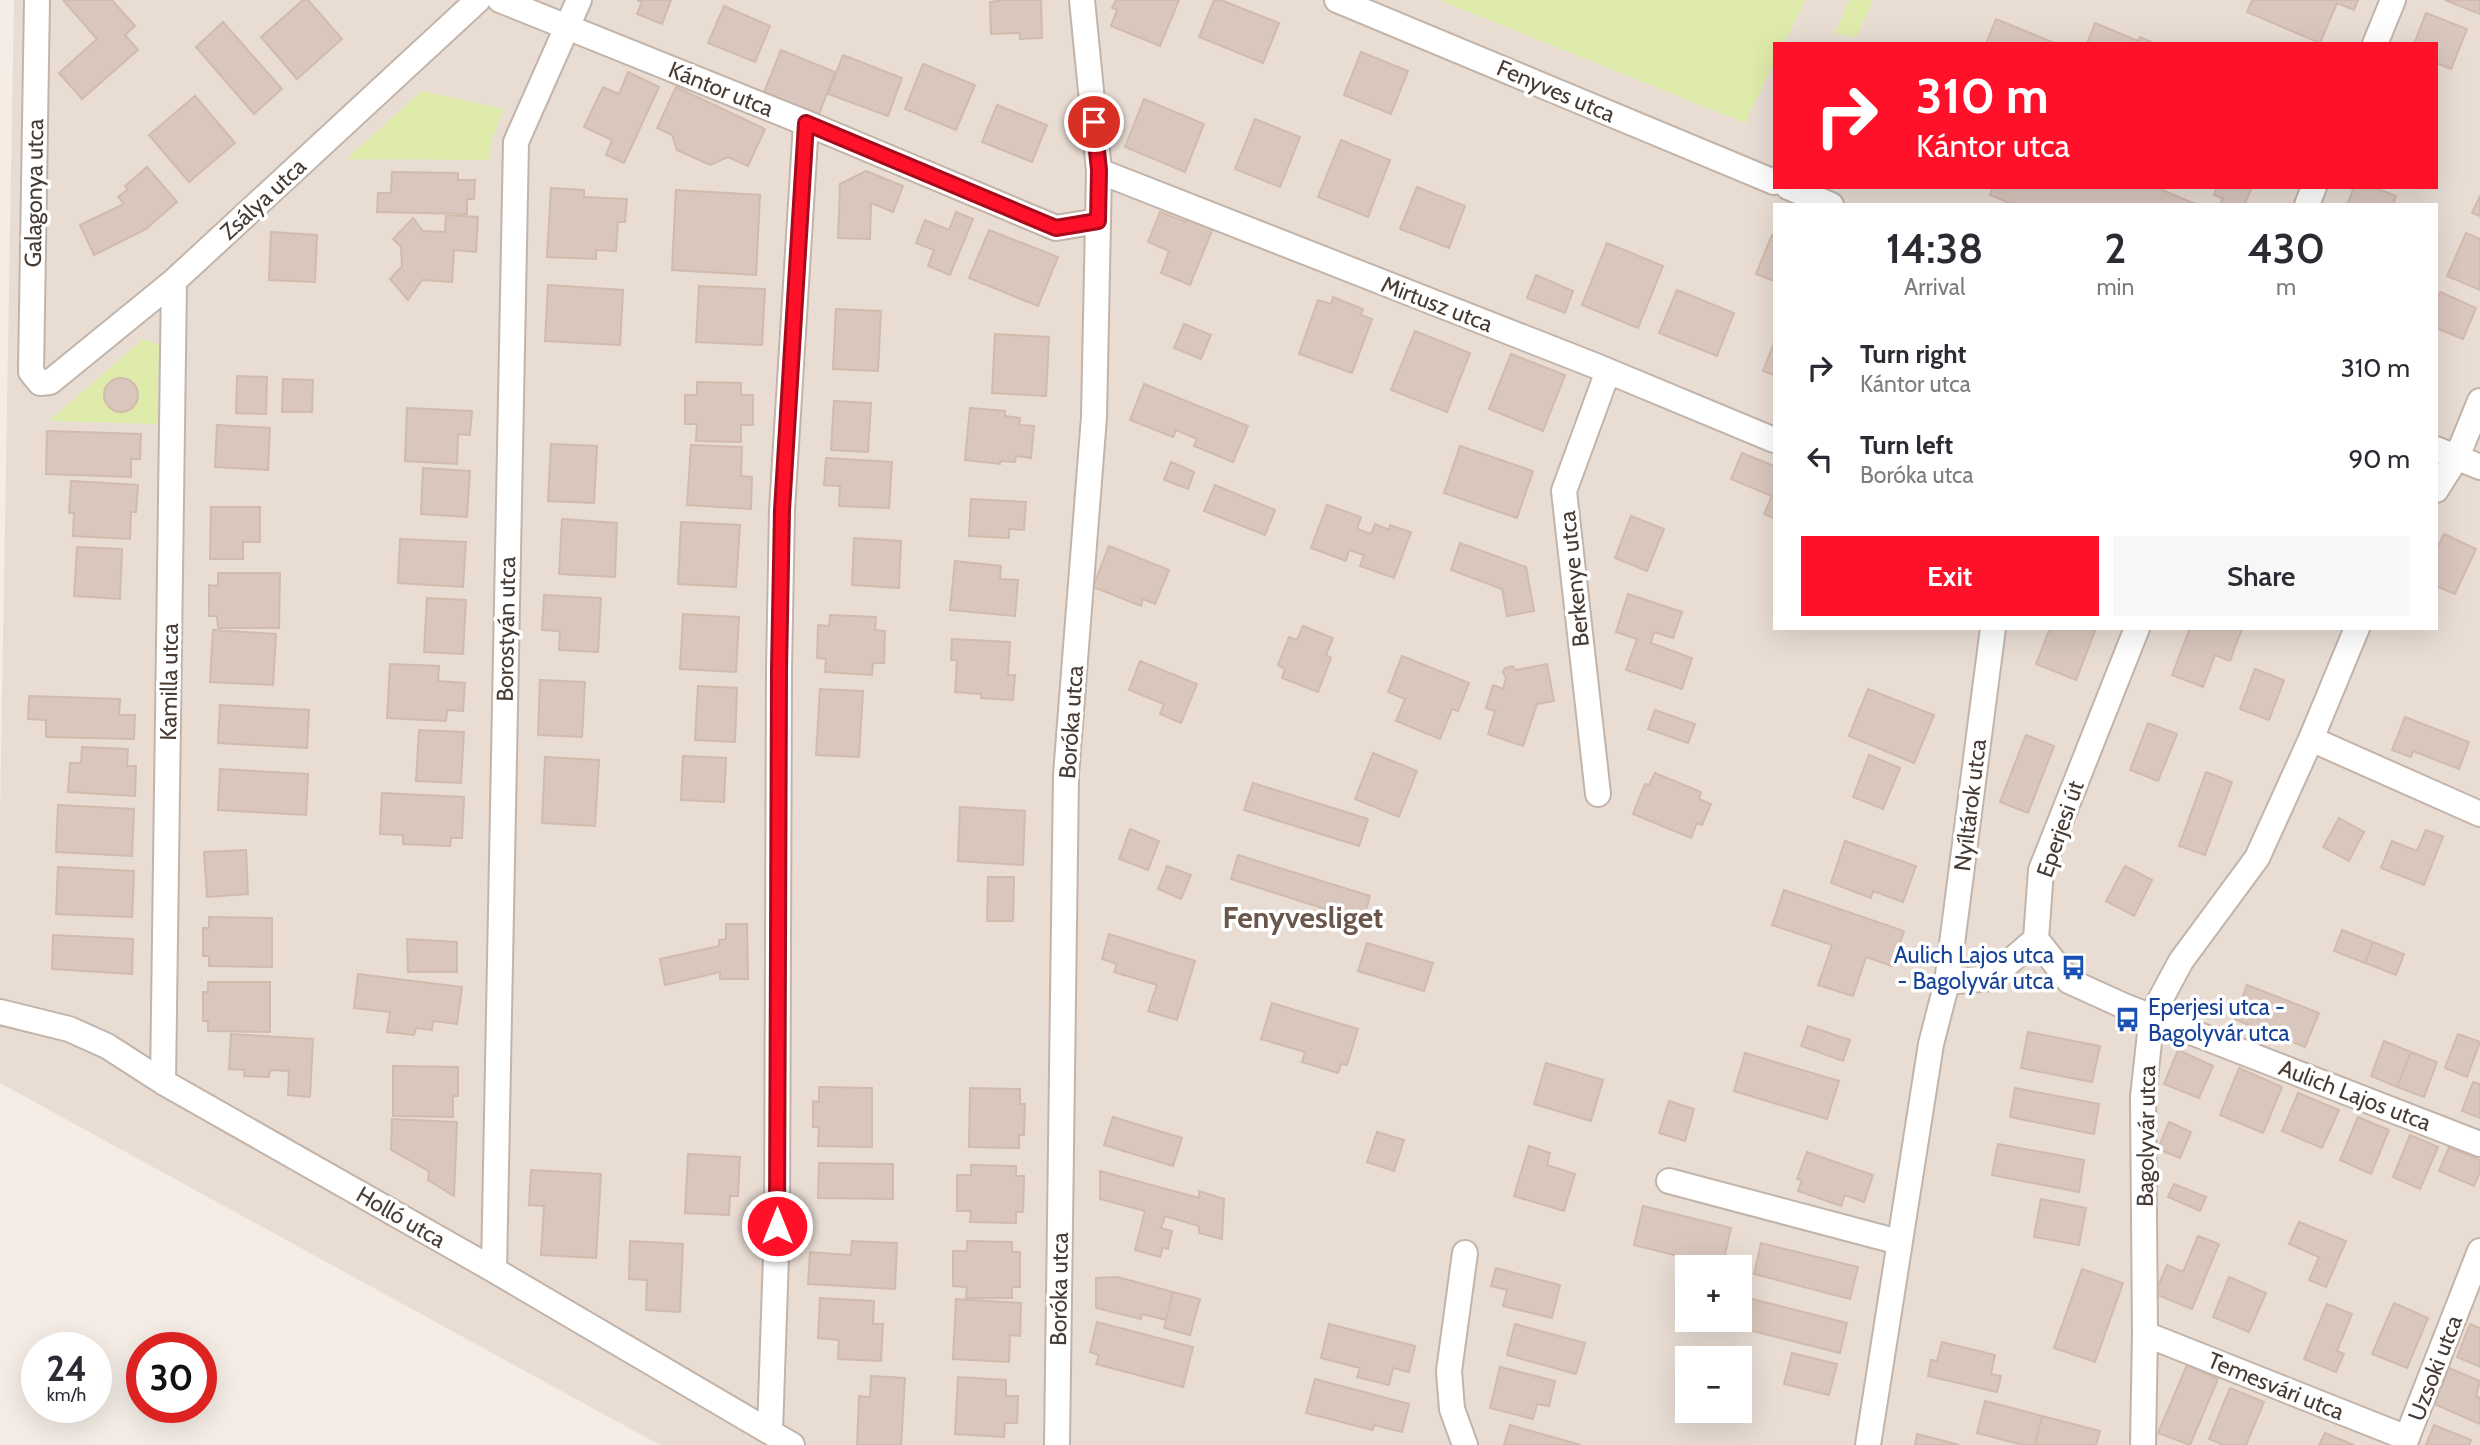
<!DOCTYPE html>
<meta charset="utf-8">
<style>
:root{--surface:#fff;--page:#f7f7f7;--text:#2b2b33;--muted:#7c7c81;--accent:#ff1129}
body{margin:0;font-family:Cabin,sans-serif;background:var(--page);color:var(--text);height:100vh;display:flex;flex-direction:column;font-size:26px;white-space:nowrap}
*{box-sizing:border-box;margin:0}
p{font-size:23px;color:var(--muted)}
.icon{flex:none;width:38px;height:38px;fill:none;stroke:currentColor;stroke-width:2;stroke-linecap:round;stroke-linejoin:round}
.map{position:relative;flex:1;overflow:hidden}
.sheet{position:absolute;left:1773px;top:203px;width:665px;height:427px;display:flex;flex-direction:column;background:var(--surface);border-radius:0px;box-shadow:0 7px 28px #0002}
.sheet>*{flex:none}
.guide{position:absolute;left:1773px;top:42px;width:665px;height:147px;border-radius:0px;box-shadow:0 7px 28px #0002;background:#ff1129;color:#fff;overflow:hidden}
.controls{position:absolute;left:1675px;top:1255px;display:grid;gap:14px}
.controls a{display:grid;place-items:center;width:77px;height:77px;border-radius:0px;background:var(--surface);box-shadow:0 7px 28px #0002;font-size:35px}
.speed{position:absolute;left:21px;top:1332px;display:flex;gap:14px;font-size:35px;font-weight:700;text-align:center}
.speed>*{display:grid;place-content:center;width:91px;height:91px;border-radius:50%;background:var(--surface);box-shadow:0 7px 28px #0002;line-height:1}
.speed small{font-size:18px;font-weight:400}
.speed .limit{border:10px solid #d22;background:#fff;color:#111}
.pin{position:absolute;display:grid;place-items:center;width:60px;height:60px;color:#fff;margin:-30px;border:4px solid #fff;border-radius:50%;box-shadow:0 2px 7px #0007}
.me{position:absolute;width:77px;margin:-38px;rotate:0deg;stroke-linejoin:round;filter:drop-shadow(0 0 5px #0008)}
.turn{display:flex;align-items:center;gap:24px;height:147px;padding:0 28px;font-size:32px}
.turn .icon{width:91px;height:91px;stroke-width:2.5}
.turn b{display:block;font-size:49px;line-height:60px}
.eta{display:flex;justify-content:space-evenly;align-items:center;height:119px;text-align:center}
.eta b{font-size:42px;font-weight:600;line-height:49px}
.primary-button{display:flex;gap:14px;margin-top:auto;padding:14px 28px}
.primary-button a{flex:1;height:80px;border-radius:0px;background:var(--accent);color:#fff;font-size:28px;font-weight:600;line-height:80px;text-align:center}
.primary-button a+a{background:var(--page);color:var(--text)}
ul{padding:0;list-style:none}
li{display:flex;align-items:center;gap:21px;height:91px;padding:0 28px}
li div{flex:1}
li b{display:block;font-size:26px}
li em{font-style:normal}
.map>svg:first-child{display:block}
</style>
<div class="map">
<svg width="2480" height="1445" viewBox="0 0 2480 1445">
<rect width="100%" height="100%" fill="#f4ece5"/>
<path fill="#e8dcd3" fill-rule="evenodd" d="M14,0H1439L1745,123L1774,63V187H2436V44H1784L1805,0H2480V1445H660L0,1083V817ZM1774,205H2436V628H1774ZM1687,1267H1740V1320H1687ZM1687,1358H1740V1410H1687Z"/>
<path fill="#dfebab" d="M1439,0H1805L1784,44H1774V63L1745,123Z
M1849,0H1873L1856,38L1835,33Z
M422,91L504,109L491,142L489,160L346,159Z
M143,339L159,345L157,424L49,421Z"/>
<path fill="#d9c7bd" stroke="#d2baac" stroke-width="2" d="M63,0H112L135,26L125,35L138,50L82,99L59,73L97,39Z
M303,0H308L342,39L297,79L261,37Z
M637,0H671L662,24L637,14L642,2Z
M1004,0H1041L1042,38L1020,39V33L991,34L990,2Z
M1116,0H1179L1160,46L1111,26L1117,10L1112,8Z
M1214,0H1221L1279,23L1263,63L1199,37Z
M2252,0H2358L2354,10L2337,3L2320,43L2247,12Z
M2445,0H2480V14Z
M724,6L770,26L755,62L708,43Z
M2426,13L2467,29L2451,69L2436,63V44H2414Z
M1996,19L2057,44H1986Z
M223,22L282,89L254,114L196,47Z
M2095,23L2138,41L2140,37L2156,44H2087Z
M781,50L835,72L819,114L764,92Z
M1361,52L1408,71L1391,114L1344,95Z
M843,55L902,78L888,116L828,94Z
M923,64L975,85L956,130L905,109Z
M628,72L659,87L624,163L606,155L612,140L584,127L603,87L619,94Z
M676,87L765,129L748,166L728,157L710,165L677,150L672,135L657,128Z
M195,96L235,143L189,182L149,135Z
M1144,99L1204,124L1185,172L1125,147Z
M997,105L1047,125L1032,162L982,142Z
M1255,119L1300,137L1280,187L1235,169Z
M1341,140L1390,160L1368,217L1318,197Z
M147,167L177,202L146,229L94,255L80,225L124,204L118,197L128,189L125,186Z
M866,171L903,186L893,212L871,203L870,239L838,238L840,184Z
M392,172L458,173V180H475L474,199H467V214L377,212L378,193H391Z
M1417,187L1465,206L1449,248L1400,229Z
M1993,187H2155L2198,205H2014L1990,195Z
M2217,187H2252L2244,205H2220L2223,199L2214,195Z
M2354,187H2373L2396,196L2393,205H2347Z
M551,188L584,190V197L627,199L625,222H618L616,251L596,250V259L547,257Z
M676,190L760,195L756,275L672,270Z
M2480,196V216L2472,213Z
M956,212L973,219L950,275L928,266L934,250L916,243L925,220L949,230Z
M1160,212L1186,222L1188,218L1213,228L1190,285L1161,273L1169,251L1148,242Z
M446,215L478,217L476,252L454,250L452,282L422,280L408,300L390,279L402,266L401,247L393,239L413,218L423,231L445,232Z
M989,230L1058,257L1038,306L969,278Z
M271,232L317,235L315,282L269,280Z
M2466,233L2480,239V290L2447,276Z
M1772,235L1774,236V281L1756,274Z
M1607,243L1663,266L1638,328L1582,305Z
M1536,275L1573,291L1565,313L1527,298Z
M548,285L623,290L620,345L545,341Z
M699,286L765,289L762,345L696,342Z
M1677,290L1734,313L1717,356L1659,333Z
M2440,292L2476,308L2463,339L2436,328V302Z
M1333,297L1363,309L1361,315L1372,319L1352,373L1299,354L1318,300L1331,304Z
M836,309L881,311L878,371L833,369Z
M1184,324L1211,335L1201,359L1174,348Z
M1415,331L1470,353L1447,412L1391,390Z
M995,334L1049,337L1046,396L992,393Z
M1774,343V375L1763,371Z
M1511,354L1565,375L1543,431L1489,409Z
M237,376L267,377L266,414L236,413Z
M104 395a17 17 0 1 1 34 0a17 17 0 1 1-34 0Z
M283,379L313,380L312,412H282Z
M697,382L741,383V395H753V425H741V442L696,441L697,424H685V395H697Z
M1144,384L1248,426L1233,462L1194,446L1197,439L1176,430L1173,437L1130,420Z
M834,401L871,403L868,452L831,450Z
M407,408L472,411L470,435L458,434L457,464L405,461Z
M970,408L1005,411V416L1020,418L1019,425L1034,426L1031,458L1016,456L1015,462L1000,461V464L965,460Z
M217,425L270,428L268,470L215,467Z
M47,431L141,434L140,459H131V477L46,474Z
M551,444L597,446L594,503L548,501Z
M691,445L742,447L741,476L752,477L751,509L687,505Z
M1460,446L1533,471L1517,518L1444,493Z
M1742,453L1774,466V518L1764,514L1772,496L1731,479Z
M826,458L892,462L889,508L839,506L840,486L824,485Z
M1171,462L1194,472L1188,489L1164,480Z
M423,468L470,471L467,517L421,514Z
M71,481L138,485L136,512H131L130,539L73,536L74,513H69Z
M1215,485L1275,510L1265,535L1204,511Z
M971,499L1026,502L1024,530L1009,529V538L969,536Z
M1327,505L1361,517L1357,529L1371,534L1375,524L1389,530L1390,525L1411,532L1394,578L1360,566L1364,555L1349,550L1346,561L1311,548Z
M211,507H260V542H243V559H210Z
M1631,516L1664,529L1647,571L1615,558Z
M562,519L617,523L615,577L559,574Z
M681,522L740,525L736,587L678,584Z
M2444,534L2476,549L2455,594L2436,586V550Z
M854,538L901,541L899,588L852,585Z
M400,539L466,542L463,587L398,583Z
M1460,543L1526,567L1534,611L1507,616L1502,589L1451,570Z
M1109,546L1169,570L1155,604L1143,599L1141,606L1093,587Z
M77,547L122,549L120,599L74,596Z
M955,561L1001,566L1000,579L1018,580L1015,616L950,610Z
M218,573H280L279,628H218L217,616H209V585L218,586Z
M1628,594L1682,612L1673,638L1654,632L1651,643L1692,658L1682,689L1626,670L1637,639L1616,632Z
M544,595L601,598L598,652L559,650L560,631L542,630Z
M427,598L466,600L463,654L424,652Z
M683,614L739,617L736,672L680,669Z
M830,615L876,617L875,630L885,631L884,663H873L872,675L825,672L826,659L817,658L818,625L829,626Z
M1303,626L1333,638L1326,655L1331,658L1318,692L1282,678L1285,669L1278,665L1289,637L1297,640Z
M2050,628H2096L2076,680L2036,664Z
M2190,628H2242L2230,661L2215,655L2203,687L2172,675Z
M213,630L276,634L273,685L210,682Z
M952,639L1010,642L1008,675H1015L1013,700L981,698V694L955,692L957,660H951Z
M1402,656L1469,683L1458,711L1452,709L1440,739L1396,721L1405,699L1388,692Z
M1140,661L1197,684L1181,723L1160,714L1164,704L1129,690Z
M390,664L439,666L438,681L465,683L463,711L447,710L446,721L387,718Z
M1547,664L1554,701L1537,704L1523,746L1488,734L1495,711L1486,708L1493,685L1503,689L1506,678L1503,672L1505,668L1512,666L1516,670Z
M2255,669L2284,680L2269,720L2240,709Z
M540,680L585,682L582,737L538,735Z
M698,686L737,688L735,742L695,740Z
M820,689L863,691L859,757L816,755Z
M1868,689L1934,715L1914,763L1849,736Z
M29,696L120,699L119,715H135L134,739L46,737V720L28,719Z
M220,705L309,710L307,748L218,743Z
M1655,710L1695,724L1688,743L1648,729Z
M2405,717L2469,742L2459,769L2413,751L2411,757L2392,750Z
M2148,723L2177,734L2158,781L2130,770Z
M419,730L464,732L461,783L416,781Z
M2026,735L2054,746L2028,813L2000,802Z
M82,747L128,749L127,766H136L135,796L68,792L70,763H81Z
M1373,753L1417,771L1399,817L1355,799Z
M1869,755L1900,768L1883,809L1853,797Z
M683,756L726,758L724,802L681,800Z
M545,757L599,760L595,826L542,823Z
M220,769L308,774L306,815L218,810Z
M2206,772L2232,782L2205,855L2179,846Z
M1655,773L1701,792L1699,799L1711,804L1702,825L1697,823L1691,838L1633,814L1645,784L1649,785Z
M1253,783L1368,819L1359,846L1244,810Z
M382,793L464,797L462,838H451L450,846L403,844V835L380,834Z
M58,805L134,809L132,856L56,852Z
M960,807L1025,811L1023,865L958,861Z
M2339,818L2364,832L2349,861L2323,847Z
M1130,829L1159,841L1148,870L1119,859Z
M2426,830L2443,836L2424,885L2381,868L2392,841L2417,851Z
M1845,841L1916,866L1903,902L1873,891L1871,898L1831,883Z
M246,850L248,894L207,897L204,852Z
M1238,855L1370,896L1363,921L1231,879Z
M1167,866L1191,875L1181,899L1158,889Z
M2125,866L2152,880L2134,916L2106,901Z
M58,867L134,871L132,917L56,914Z
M988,877H1014L1013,921H987Z
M1784,890L1904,931L1892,966L1866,957L1853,996L1818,985L1832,945L1772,925Z
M209,917L272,918V967L209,966V956H203V928H209Z
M726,924H747L748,979H720V972L665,985L660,959L719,946V940L726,939Z
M2342,930L2373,942L2365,963L2334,951Z
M1109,934L1195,961L1177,1020L1148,1011L1157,985L1114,972L1117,964L1102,959Z
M53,935L133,939L132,974L52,969Z
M407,939L457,942V972H408Z
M2373,942L2404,954L2396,975L2365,963Z
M1367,943L1433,963L1424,991L1358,971Z
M358,974L462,987L457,1024L433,1021L432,1030L416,1028L414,1035L387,1032L390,1012L354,1008Z
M208,982H270V1032L208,1031V1021H203V992H208Z
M2247,985L2319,1013L2305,1047L2234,1019Z
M1272,1003L1358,1029L1347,1065L1341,1064L1338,1073L1302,1062L1305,1052L1261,1039Z
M1808,1026L1850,1040L1843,1061L1801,1046Z
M2028,1032L2100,1046L2092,1082L2021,1068Z
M231,1034L313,1039L310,1097L288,1095L289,1071L270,1070L269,1077L244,1076L245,1070L229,1069Z
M2458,1034L2480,1042L2467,1077L2445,1068Z
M2384,1041L2411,1052L2397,1087L2371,1076Z
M2178,1050L2213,1066L2199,1098L2164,1084Z
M2411,1052L2437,1062L2424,1097L2397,1087Z
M1745,1053L1839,1081L1827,1119L1734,1091Z
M1546,1063L1603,1080L1591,1121L1534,1104Z
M393,1066L458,1067V1096H453V1117L393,1116Z
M2239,1068L2282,1087L2263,1133L2220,1115Z
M2473,1082L2480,1084V1118L2462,1111Z
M819,1087L872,1088V1147L818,1146L819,1127H813V1101L819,1102Z
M970,1088L1020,1089V1104H1025L1024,1135H1019V1148L969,1147Z
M2015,1088L2099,1104L2094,1134L2010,1117Z
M2298,1093L2339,1110L2322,1148L2282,1131Z
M1669,1101L1694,1109L1685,1141L1659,1133Z
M1113,1117L1182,1138L1173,1166L1104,1145Z
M2358,1117L2389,1130L2371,1174L2340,1160Z
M392,1119L457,1122L454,1196L428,1180L429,1171L391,1150Z
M2169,1122L2191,1132L2180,1158L2158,1149Z
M1377,1132L1404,1140L1394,1171L1367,1162Z
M2410,1135L2438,1147L2420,1189L2393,1177Z
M1998,1144L2084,1160L2079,1192L1992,1175Z
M1529,1146L1550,1153L1547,1165L1575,1174L1564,1211L1514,1196Z
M2449,1147L2480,1160V1172L2474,1186L2439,1171Z
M1807,1152L1873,1175L1864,1202L1845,1195L1841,1206L1798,1191L1802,1180L1797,1179Z
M688,1154L740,1157L738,1196H730L729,1215L685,1213Z
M819,1163L893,1164V1199L818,1198Z
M971,1165L1016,1166V1176H1024L1023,1212H1016V1223L970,1222L971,1211H957V1175H971Z
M531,1170L601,1174L596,1258L541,1255L544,1206L529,1205Z
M1100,1171L1199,1198V1191L1224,1199L1222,1239L1199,1233V1226L1165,1216L1161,1228L1172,1231L1168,1249L1163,1247L1160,1257L1135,1250L1145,1211L1100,1199Z
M2174,1184L2206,1197L2200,1211L2168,1197Z
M2041,1199L2086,1208L2079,1245L2034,1237Z
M1643,1206L1731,1228L1722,1267L1634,1245Z
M2299,1222L2346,1241L2326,1287L2309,1280L2319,1257L2289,1244Z
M2198,1236L2219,1244L2192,1309L2155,1294L2167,1265L2183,1272Z
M630,1241L683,1244L680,1312L646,1310L647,1280L629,1279Z
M852,1241L897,1243L895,1289L808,1284L810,1252L851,1255Z
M967,1241L1012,1242V1252H1020V1287H1012V1298H966L967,1287L953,1286V1251H967Z
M1761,1243L1858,1267L1850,1299L1754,1274Z
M1496,1268L1560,1285L1552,1318L1503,1306L1507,1290L1491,1286Z
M2082,1269L2123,1283L2095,1362L2054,1348Z
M1117,1277L1173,1292L1166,1320L1142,1314L1141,1319L1096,1308V1278Z
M2229,1277L2266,1293L2249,1332L2213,1317Z
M1173,1292L1200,1299L1190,1335L1164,1328Z
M1740,1296L1847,1323L1840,1353L1729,1325L1730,1320H1740Z
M820,1298L874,1301L873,1324H883L881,1361L838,1359L839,1340L818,1338Z
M956,1299L1021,1303L1020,1336L1010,1335L1009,1362L953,1359Z
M2394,1303L2428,1318L2407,1368L2372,1354Z
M2327,1304L2352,1314L2337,1351L2344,1354L2336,1372L2304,1359Z
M1097,1322L1193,1347L1183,1387L1096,1364L1099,1355L1090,1352Z
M1329,1324L1415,1346L1409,1372L1393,1368L1389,1385L1357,1377L1360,1368L1321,1358Z
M1515,1324L1585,1343L1576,1374L1507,1355Z
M2470,1324L2480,1328V1367L2457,1357Z
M1942,1342L1995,1355L1991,1374L2001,1376L1997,1392L1928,1376L1931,1360L1937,1361Z
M1792,1353L1837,1364L1829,1395L1784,1384Z
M2187,1365L2218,1379L2190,1445L2158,1433Z
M1500,1367L1555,1381L1549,1406L1537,1404L1533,1419L1490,1408Z
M2449,1368L2480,1381L2476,1396L2480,1398V1424L2434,1404Z
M871,1376L905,1378L901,1445H857L859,1396L870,1397Z
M958,1377L1006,1380V1396H1018L1017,1423H1005L1004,1437L955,1434Z
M1315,1379L1409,1404L1402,1432L1374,1425L1373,1430L1306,1413Z
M2230,1388L2264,1402L2246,1445H2224L2209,1439Z
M1985,1401L2042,1416L2035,1445H2023L1977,1433Z
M2042,1416L2100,1431L2096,1445H2035Z
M1510,1425L1581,1445H1504Z
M2434,1425L2471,1440L2469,1445H2426Z
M2325,1433L2354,1445H2319Z
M1917,1434L1937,1439L1959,1445H1915Z"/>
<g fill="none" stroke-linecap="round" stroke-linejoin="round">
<defs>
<path id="minor" d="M37,0L31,372L40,383L50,382L174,281L478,0
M500,0L806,123L1056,228L1098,221
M1337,0L1774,182
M2375,44L2393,0
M1099,171L1596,366L1774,440
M1788,187L1831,205
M2307,205L2314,187
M2436,449L2480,467
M2436,490L2457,457L2480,401
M2137,628L2041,870L2036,939L2069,981L2124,1006L2480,1144
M2311,739L2480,814
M1598,794L1564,491L1608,371
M1947,982L1991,978L2036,939
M0,1012L69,1029L107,1046L163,1082L494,1270L792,1445
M163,1082L174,281
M1669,1181L1899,1242
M1465,1253L1449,1371L1452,1409L1465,1445
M494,1270L516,142L579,0
M2145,1334L2407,1438
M770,1432L777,1226L779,669L782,510L806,123
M1057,1445L1066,775L1094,417L1098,221L1099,171L1082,0
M1868,1445L1931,1044L1947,982L1993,628
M2143,1445L2145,1334L2143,1097L2152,1015L2181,961L2257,858L2311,739L2357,628
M2404,1445L2480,1251"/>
</defs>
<use href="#minor" stroke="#c3b4aa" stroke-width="28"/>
<use href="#minor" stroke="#fff" stroke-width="24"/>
</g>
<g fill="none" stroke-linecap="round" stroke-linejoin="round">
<defs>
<path id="route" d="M777,1226L779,669L782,510L806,123L1056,228L1098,221L1099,170L1094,122"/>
</defs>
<use href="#route" stroke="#a60b1b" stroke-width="18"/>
<use href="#route" stroke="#ff1129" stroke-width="12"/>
</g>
<defs>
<symbol id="bus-bare" viewBox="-9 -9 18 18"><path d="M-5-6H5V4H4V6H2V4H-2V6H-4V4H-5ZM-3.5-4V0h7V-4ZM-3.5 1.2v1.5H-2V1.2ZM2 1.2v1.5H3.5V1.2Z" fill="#1a4fb4" stroke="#fff" stroke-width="2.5" paint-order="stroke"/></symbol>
</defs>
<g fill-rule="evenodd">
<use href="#bus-bare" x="2056" y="950" width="35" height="35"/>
<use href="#bus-bare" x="2110" y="1002" width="35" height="35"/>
</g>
<g text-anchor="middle" stroke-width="7" stroke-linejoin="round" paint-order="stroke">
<g font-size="23" fill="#473b34" stroke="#fff">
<text transform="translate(721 89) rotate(22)" y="8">Kántor utca</text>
<text transform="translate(1556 91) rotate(23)" y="8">Fenyves utca</text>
<text transform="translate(34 193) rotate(-89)" y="8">Galagonya utca</text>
<text transform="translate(263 199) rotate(-43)" y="8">Zsálya utca</text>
<text transform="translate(1437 304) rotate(21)" y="8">Mirtusz utca</text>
<text transform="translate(1574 579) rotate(-96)" y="8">Berkenye utca</text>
<text transform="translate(506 629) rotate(-89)" y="8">Borostyán utca</text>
<text transform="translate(169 682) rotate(-89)" y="8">Kamilla utca</text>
<text transform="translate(1071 722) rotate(-86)" y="8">Boróka utca</text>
<text transform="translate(1970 805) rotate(-83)" y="8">Nyíltárok utca</text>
<text transform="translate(2060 829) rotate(-71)" y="8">Eperjesi út</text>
<text transform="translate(2355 1095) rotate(21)" y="8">Aulich Lajos utca</text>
<text transform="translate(2146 1136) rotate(-89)" y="8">Bagolyvár utca</text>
<text transform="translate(401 1217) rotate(30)" y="8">Holló utca</text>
<text transform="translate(1059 1289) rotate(-89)" y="8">Boróka utca</text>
<text transform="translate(2435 1368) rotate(-69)" y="8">Uzsoki utca</text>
<text transform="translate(2276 1386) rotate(22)" y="8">Temesvári utca</text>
</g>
<g font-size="23" fill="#164399" stroke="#fff" text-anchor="end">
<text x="2054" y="963">Aulich Lajos utca<tspan x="2054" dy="26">- Bagolyvár utca</tspan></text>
<text x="2148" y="1015" text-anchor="start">Eperjesi utca -<tspan x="2148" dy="26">Bagolyvár utca</tspan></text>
</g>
<g font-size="30" font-weight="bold" fill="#6b564b" stroke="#fff">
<text x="1303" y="928">Fenyvesliget</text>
</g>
</g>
</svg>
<div class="controls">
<a>+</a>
<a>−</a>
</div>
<div class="speed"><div>24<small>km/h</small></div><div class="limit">30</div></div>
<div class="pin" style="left:1094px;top:122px;background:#d93025"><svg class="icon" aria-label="arrive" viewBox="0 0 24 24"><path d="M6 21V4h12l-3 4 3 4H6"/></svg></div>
<svg class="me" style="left:777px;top:1226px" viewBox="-20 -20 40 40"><circle r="17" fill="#ff1129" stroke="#fff" stroke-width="3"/><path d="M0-11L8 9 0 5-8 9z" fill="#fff"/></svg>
<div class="guide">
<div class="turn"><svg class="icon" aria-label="right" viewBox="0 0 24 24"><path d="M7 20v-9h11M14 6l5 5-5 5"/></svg><div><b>310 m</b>Kántor utca</div></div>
</div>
<section class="sheet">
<div class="eta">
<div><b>14:38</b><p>Arrival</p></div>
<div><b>2</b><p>min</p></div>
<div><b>430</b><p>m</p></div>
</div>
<ul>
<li><svg class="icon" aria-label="right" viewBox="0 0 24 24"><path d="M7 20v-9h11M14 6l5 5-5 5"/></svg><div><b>Turn right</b><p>Kántor utca</p></div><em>310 m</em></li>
<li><svg class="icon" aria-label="left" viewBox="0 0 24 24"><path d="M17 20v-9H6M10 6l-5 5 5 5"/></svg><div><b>Turn left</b><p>Boróka utca</p></div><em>90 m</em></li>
</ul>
<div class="primary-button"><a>Exit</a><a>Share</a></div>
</section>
</div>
